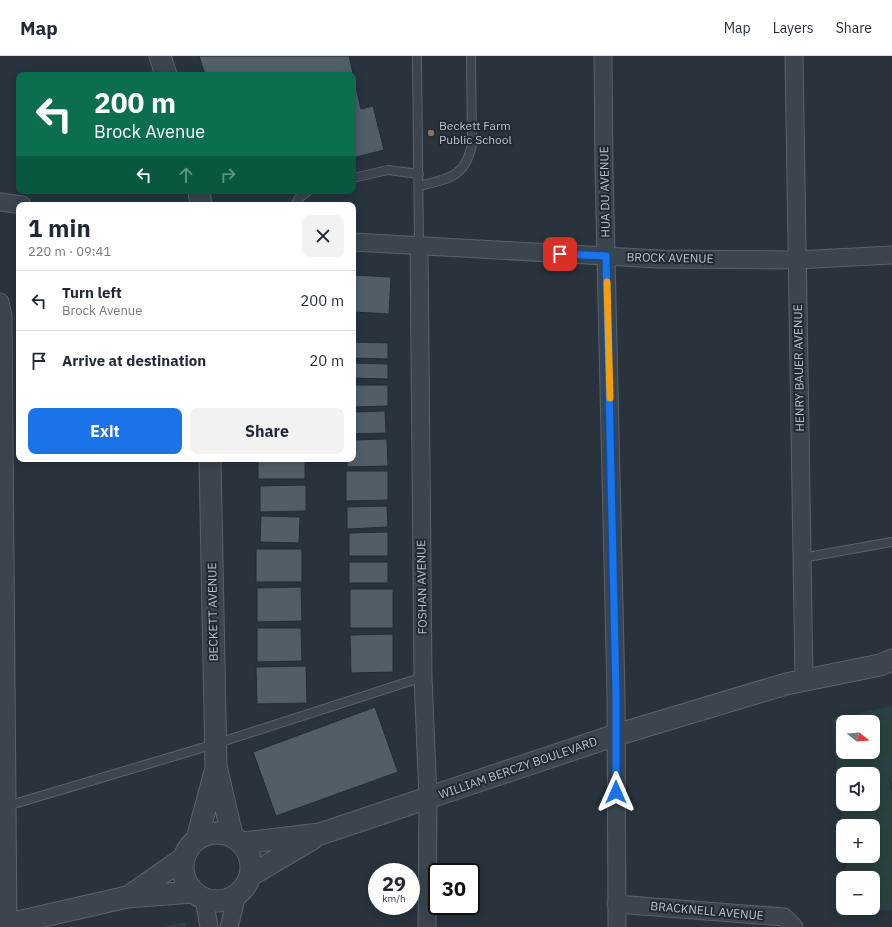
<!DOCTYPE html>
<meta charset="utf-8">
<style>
:root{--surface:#fff;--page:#f2f2f3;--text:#1f2937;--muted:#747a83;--line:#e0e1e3;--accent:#1a73e8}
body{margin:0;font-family:"IBM Plex Sans",sans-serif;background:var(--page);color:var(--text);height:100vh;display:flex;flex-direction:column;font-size:15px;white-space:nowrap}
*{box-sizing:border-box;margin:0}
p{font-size:13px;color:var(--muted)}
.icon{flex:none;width:22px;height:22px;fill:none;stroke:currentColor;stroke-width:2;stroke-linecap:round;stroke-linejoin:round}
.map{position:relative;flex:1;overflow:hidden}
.side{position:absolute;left:16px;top:146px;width:340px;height:260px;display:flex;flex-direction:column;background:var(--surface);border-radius:8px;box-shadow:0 2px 10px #0003}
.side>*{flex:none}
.top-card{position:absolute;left:16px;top:16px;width:340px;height:122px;border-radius:8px;box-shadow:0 2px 10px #0003;background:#0b6e4f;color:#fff;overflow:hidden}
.needle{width:26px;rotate:107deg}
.tools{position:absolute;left:836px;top:659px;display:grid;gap:8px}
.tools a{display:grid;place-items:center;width:44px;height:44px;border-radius:8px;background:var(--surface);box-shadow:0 2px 10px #0003;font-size:20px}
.speed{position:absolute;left:368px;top:807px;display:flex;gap:8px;font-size:20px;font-weight:700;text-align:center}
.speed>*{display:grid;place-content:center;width:52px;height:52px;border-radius:50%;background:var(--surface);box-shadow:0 2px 10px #0003;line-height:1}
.speed small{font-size:10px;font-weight:400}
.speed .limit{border:2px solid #111;border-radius:6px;background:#fff;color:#111}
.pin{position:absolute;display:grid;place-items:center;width:34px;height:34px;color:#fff;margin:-17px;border-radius:8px;box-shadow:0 2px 6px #0006}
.me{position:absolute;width:44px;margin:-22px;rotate:0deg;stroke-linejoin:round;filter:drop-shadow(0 0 3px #0008)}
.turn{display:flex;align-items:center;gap:14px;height:84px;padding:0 12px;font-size:18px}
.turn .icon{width:52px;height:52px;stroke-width:2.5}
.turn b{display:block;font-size:28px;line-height:34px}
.lanes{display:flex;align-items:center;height:38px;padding:0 12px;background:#0003;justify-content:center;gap:20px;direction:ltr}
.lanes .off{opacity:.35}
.round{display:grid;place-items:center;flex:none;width:42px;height:42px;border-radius:8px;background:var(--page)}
.headline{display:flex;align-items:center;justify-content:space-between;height:68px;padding:0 12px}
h1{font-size:24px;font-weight:700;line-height:30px}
.primary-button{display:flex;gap:8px;margin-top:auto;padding:8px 12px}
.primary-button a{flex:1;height:46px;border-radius:8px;background:var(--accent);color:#fff;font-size:16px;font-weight:700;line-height:46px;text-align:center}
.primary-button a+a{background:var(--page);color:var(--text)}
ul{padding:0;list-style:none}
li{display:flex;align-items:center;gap:12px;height:60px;padding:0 12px;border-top:1px solid var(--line)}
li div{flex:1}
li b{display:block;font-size:15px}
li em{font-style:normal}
header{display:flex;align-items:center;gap:24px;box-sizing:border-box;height:56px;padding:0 20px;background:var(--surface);border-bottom:1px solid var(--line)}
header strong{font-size:19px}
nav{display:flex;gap:22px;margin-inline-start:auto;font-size:14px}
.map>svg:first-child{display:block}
</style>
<header>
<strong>Map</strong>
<nav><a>Map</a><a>Layers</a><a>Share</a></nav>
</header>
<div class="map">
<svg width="892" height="871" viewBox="0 0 892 871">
<rect width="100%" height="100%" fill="#28333e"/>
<path fill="#2b4040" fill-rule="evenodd" d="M892,650V854L851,853L873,852V822H848L845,800H873V770H843V775L832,663ZM843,666H873V696H843ZM843,718H873V748H843Z
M186,866V871H161Z"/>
<path fill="#515e68" stroke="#222c35" d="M199,0H349L361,53L373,50L384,94L353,102V19H205Z
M353,219L391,221L389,258L353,256Z
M353,286L388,287V303L353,302Z
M353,307L388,308V323L353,322Z
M353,329H388V350L353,351Z
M385,355L386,377L353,378V356Z
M387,383L388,410L347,411V403H353V384Z
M258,403H305V423H258Z
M346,415H388V444L346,445Z
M306,429V455L260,456V430Z
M387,450L388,471L347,473V451Z
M261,460L300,461L299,487L260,486Z
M388,476V500H349V477Z
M256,493H302V526H256Z
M349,506H388V527H349Z
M301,531L302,565L257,566V532Z
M350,533H393V572H350Z
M257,572H301L302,605L257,606Z
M393,578V616L351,617L350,579Z
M306,610L307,647L257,648L256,611Z
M375,651L398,716L276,760L253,696Z
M892,720V736L890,723Z"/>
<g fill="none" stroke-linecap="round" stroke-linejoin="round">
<defs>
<path id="service" d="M417,0L419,191
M353,122L388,114L419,118
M419,130C448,123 466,121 472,88L471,0
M295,149L299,142L308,135
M802,502L892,486
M7,750L215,688L423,621"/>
<path id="minor" d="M603,0L604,114L616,638L617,871
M794,0L804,624
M0,146L22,149
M353,186L659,203L796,204L892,199
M419,191L423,621L428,743L427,871
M0,246L3,260L8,871
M204,843L209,871
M616,848L784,861L794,871
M229,871L237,839"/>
<path id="tertiary" d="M160,0L166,19
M199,135L201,149
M210,403L216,710L232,779
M183 811a34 34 0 1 1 68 0a34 34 0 1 1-68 0Z
M197,783L216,712
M243,787L320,778L616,679L786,628L880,609L892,604
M251,819L312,783
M128,841L184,802
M0,870L127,841L193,836"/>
</defs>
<use href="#service" stroke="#59636b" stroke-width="10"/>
<use href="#minor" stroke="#59636b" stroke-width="19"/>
<use href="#tertiary" stroke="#59636b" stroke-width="23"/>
<use href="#service" stroke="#3b454e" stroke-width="8"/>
<use href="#minor" stroke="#3b454e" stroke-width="17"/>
<use href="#tertiary" stroke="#3b454e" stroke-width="21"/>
</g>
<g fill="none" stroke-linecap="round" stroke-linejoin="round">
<defs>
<path id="route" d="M560,198L606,200L616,638V736"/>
</defs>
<use href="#route" stroke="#114b97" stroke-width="10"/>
<use href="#route" stroke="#1a73e8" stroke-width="7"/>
<path stroke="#f59e0b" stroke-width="7" d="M607,226L610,342"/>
</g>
<circle fill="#8d6e63" stroke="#202a33" stroke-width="1.5" cx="431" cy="77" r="4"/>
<g text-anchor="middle" stroke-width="4" stroke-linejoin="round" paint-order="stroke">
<g font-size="12" fill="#b8c0c8" stroke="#202a33" text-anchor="start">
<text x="439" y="74">Beckett Farm<tspan x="439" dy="14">Public School</tspan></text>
</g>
<g font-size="12" fill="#b8c0c8" stroke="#202a33">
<text transform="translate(605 136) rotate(-91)" y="4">HUA DU AVENUE</text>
<text transform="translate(670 202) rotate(1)" y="4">BROCK AVENUE</text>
<text transform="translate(799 312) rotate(-91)" y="4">HENRY BAUER AVENUE</text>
<text transform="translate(422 531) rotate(-91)" y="4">FOSHAN AVENUE</text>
<text transform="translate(213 556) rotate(-91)" y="4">BECKETT AVENUE</text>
<text transform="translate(518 712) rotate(-19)" y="4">WILLIAM BERCZY BOULEVARD</text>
<text transform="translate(707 855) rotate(5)" y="4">BRACKNELL AVENUE</text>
</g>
</g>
</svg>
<div class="tools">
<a><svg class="needle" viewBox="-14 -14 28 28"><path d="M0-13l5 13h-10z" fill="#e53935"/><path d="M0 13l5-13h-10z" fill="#747a83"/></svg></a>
<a><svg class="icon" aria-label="sound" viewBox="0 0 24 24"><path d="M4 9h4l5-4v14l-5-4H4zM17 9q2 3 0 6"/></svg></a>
<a>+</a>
<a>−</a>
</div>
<div class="speed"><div>29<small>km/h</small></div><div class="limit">30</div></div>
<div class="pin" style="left:560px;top:198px;background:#d93025"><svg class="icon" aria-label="arrive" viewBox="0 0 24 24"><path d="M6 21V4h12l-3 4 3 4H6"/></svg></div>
<svg class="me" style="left:616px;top:736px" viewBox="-20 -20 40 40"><path d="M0-17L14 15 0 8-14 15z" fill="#1a73e8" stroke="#fff" stroke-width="4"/></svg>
<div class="top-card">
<div class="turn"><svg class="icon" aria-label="left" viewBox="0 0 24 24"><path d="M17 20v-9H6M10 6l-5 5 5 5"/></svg><div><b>200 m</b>Brock Avenue</div></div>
<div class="lanes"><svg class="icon" aria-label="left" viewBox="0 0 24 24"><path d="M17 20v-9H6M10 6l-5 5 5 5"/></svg><svg class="icon off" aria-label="ahead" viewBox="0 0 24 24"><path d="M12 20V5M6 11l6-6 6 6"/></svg><svg class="icon off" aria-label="right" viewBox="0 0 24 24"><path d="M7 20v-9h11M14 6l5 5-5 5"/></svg></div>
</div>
<section class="side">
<div class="headline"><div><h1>1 min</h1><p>220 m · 09:41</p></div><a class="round"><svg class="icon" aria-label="close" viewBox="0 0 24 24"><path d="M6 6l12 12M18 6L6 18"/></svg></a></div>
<ul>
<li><svg class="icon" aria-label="left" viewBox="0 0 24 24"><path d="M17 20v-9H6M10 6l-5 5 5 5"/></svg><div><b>Turn left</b><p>Brock Avenue</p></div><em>200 m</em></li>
<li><svg class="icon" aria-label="arrive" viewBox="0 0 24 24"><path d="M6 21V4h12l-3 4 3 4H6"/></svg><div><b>Arrive at destination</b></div><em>20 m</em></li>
</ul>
<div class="primary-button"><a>Exit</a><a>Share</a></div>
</section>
</div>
